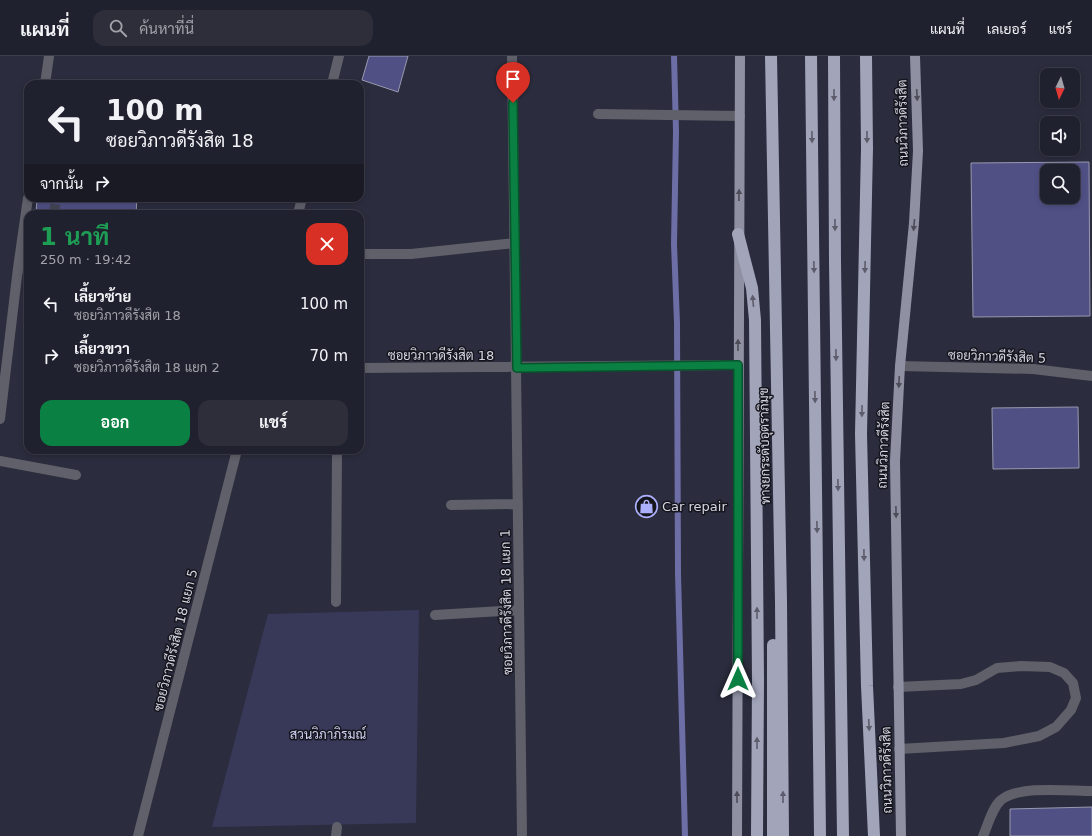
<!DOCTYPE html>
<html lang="th">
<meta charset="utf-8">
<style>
:root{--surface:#20212e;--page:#2d2e3a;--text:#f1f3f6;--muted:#a2a3aa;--line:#3d3e4a;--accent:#0b8043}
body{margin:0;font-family:"DejaVu Sans",Sarabun,sans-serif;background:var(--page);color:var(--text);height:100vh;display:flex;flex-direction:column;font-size:15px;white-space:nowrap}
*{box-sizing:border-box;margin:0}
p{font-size:13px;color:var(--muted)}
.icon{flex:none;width:22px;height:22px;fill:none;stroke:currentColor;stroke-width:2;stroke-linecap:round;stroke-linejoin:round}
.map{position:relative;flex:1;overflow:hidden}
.sheet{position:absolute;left:24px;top:154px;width:340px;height:244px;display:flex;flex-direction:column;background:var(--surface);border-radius:12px;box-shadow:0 2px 6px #0003,0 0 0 1px var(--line)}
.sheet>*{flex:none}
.guide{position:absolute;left:24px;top:24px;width:340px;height:122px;border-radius:12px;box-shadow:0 2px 6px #0003,0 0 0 1px var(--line);background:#20212e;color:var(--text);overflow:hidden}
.needle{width:26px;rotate:185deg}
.controls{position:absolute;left:1040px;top:12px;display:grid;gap:8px}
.controls a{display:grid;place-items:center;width:40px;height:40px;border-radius:8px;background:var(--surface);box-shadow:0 2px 6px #0003,0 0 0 1px var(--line);font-size:20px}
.pin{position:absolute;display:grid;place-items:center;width:34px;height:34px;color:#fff;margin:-41px -17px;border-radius:50% 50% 50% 0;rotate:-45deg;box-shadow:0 0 4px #0007}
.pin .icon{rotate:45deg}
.me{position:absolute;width:44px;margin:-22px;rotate:0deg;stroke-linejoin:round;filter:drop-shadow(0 0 3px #0008)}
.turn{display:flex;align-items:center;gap:14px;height:84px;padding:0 16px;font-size:18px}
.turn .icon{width:52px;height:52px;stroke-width:2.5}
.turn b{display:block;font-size:28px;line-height:34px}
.then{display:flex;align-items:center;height:38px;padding:0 16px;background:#0003;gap:8px;font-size:15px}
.round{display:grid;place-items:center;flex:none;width:42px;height:42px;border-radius:12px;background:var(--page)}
.head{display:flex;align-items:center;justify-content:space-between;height:68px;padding:0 16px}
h1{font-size:24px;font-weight:700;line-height:30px;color:#1e9e55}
.primary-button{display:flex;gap:8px;margin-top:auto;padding:8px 16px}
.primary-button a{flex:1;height:46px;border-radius:12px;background:var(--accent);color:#fff;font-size:16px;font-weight:700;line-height:46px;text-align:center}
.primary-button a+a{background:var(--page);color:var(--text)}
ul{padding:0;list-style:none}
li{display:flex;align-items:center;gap:12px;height:52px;padding:0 16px}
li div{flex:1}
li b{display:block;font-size:15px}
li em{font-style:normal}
header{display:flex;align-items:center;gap:24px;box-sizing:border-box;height:56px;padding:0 20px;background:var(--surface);border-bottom:1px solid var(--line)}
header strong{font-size:19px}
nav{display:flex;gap:22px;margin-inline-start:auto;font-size:14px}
.search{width:280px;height:36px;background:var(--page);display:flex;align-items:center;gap:10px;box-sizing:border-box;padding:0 14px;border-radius:12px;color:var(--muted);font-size:15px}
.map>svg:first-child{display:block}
</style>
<header>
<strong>แผนที่</strong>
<div class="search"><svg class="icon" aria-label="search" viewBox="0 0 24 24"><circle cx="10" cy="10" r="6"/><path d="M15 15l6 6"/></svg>ค้นหาที่นี่</div>
<nav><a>แผนที่</a><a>เลเยอร์</a><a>แชร์</a></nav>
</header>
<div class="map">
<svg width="1092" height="780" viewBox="0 0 1092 780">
<rect width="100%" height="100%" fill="#2b2c3d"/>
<path fill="#383959" d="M419,554L416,767L212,771L268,558Z"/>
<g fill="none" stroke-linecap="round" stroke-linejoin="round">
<path stroke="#6d6ea6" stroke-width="6" d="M674,0L676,75L674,188L677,267L678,518L685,780"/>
</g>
<path fill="#505085" stroke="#9899af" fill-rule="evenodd" d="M369,0H408L398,36L362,24Z
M1089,106L1090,260L973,261L971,107ZM1047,115H1073V141H1047Z
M37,142H137L136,158H36Z
M1078,351L1079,412L993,413L992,352Z
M1092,751V780H1010V753Z"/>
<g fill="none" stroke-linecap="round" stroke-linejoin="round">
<path stroke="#444556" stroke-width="10" stroke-dasharray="10 5" stroke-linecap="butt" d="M54,158L56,142
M18,212L28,214"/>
<path stroke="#5f6069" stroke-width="10" d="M512,0L522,780
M45,28L49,0
M332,28L339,0
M598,58L740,60
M298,158L302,142
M360,198H411L515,187
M900,310L1033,313L1092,320
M360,312L738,309
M0,363L18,212L28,142
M0,405L76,419
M451,449L518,448
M336,546L337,394
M435,559L519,554
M898,631L961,628L976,624L997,612L1021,610L1050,611L1064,617L1073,627L1076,642L1071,654L1056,671L1039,680L1004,687L899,693
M138,780L237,394
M336,780L337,771
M983,780C988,769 992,752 1001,744C1019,729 1069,735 1092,735"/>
<path stroke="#8f91a3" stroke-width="10" d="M737,780L740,0
M901,780L895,405L900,310L914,167L918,95L915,0"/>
<path stroke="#a2a4ba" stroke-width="12" d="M771,0L781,546L783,780
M811,0L820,780
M834,0L835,206L843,780
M866,0L867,92L861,378L867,630L874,780
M738,178L752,232L755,264L758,624L757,780
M773,589V780"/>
</g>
<defs><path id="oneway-solid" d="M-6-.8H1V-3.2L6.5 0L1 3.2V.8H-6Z"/></defs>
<g fill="#5c5c6c">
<use href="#oneway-solid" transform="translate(834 39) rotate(90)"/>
<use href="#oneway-solid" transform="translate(812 81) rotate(89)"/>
<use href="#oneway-solid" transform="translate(867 81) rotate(90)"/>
<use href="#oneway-solid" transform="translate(835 169) rotate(90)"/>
<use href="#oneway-solid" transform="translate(814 211) rotate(89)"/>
<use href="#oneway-solid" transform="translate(865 211) rotate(91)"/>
<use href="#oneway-solid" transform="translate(753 245) rotate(-95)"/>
<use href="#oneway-solid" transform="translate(836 299) rotate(89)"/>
<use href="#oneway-solid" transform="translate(815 341) rotate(89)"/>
<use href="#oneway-solid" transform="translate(862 355) rotate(91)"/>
<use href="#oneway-solid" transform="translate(838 429) rotate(89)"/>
<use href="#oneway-solid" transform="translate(817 471) rotate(89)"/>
<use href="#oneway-solid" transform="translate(864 499) rotate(89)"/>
<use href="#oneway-solid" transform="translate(757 557) rotate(-90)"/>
<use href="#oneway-solid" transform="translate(869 669) rotate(87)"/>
<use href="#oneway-solid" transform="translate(757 687) rotate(-90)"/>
<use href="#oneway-solid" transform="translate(783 741) rotate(-90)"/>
</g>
<g fill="#4c4d59">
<use href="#oneway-solid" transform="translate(917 39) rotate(87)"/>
<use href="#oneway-solid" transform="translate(739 139) rotate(-89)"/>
<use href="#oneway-solid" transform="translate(914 169) rotate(95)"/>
<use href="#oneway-solid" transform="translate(738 289) rotate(-90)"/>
<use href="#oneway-solid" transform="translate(899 326) rotate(93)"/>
<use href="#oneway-solid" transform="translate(896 456) rotate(89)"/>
<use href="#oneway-solid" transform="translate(737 741) rotate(-90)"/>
</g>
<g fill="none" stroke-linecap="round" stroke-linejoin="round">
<defs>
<path id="route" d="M513,47L517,312L738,309V623"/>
</defs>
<use href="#route" stroke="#07532c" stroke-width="10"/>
<use href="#route" stroke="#0b8043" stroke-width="7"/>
</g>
<defs>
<symbol id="shop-ring" viewBox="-11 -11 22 22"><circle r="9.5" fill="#15151d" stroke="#acaffb" stroke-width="1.5"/><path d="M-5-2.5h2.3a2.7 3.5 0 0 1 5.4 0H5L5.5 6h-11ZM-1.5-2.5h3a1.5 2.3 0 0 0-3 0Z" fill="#acaffb"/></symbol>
</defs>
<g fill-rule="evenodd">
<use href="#shop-ring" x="634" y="438" width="25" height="25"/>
</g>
<g text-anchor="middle" stroke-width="3" stroke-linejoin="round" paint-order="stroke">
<g font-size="13" fill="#d4d5e1" stroke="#15151d">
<text transform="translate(902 67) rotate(-91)" y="5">ถนนวิภาวดีรังสิต</text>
<text x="441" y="304">ซอยวิภาวดีรังสิต 18</text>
<text transform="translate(997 300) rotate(2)" y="5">ซอยวิภาวดีรังสิต 5</text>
<text transform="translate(883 389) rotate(-88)" y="5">ถนนวิภาวดีรังสิต</text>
<text transform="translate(764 390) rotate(-91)" y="5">ทางยกระดับอุตราภิมุข</text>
<text transform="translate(506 546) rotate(-91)" y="5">ซอยวิภาวดีรังสิต 18 แยก 1</text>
<text transform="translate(175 584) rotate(-76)" y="5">ซอยวิภาวดีรังสิต 18 แยก 5</text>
<text transform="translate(886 714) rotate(-91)" y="5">ถนนวิภาวดีรังสิต</text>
</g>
<g font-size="13" fill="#d4d5e1" stroke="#15151d" text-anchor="start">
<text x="662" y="455">Car repair</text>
</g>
<g font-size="13" fill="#cfd1f2" stroke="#15151d">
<text x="328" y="683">สวนวิภาภิรมณ์</text>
</g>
</g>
</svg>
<div class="controls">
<a><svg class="needle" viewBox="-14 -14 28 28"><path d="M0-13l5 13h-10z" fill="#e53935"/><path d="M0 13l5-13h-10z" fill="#a2a3aa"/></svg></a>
<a><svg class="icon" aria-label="sound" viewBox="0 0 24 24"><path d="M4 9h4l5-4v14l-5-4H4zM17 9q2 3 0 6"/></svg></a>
<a><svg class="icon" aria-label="search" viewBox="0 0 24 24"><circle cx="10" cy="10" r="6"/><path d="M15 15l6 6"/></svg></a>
</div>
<div class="pin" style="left:513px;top:47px;background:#d93025"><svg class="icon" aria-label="arrive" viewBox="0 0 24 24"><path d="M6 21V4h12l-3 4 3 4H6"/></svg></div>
<svg class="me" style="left:738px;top:623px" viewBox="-20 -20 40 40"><path d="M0-17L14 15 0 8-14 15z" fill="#0b8043" stroke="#fff" stroke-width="4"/></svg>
<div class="guide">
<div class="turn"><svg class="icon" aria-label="left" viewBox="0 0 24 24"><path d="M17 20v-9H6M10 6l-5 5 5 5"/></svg><div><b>100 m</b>ซอยวิภาวดีรังสิต 18</div></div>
<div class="then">จากนั้น<svg class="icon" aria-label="right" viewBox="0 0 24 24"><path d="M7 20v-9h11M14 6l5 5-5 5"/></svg></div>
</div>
<section class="sheet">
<div class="head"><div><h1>1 นาที</h1><p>250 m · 19:42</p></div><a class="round" style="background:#d93025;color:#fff"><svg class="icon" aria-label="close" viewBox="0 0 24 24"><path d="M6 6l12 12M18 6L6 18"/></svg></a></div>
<ul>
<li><svg class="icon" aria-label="left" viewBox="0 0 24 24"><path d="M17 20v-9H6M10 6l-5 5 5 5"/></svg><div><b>เลี้ยวซ้าย</b><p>ซอยวิภาวดีรังสิต 18</p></div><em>100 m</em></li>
<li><svg class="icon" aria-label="right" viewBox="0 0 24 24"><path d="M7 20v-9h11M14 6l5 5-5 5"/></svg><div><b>เลี้ยวขวา</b><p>ซอยวิภาวดีรังสิต 18 แยก 2</p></div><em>70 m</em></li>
</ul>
<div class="primary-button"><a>ออก</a><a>แชร์</a></div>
</section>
</div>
